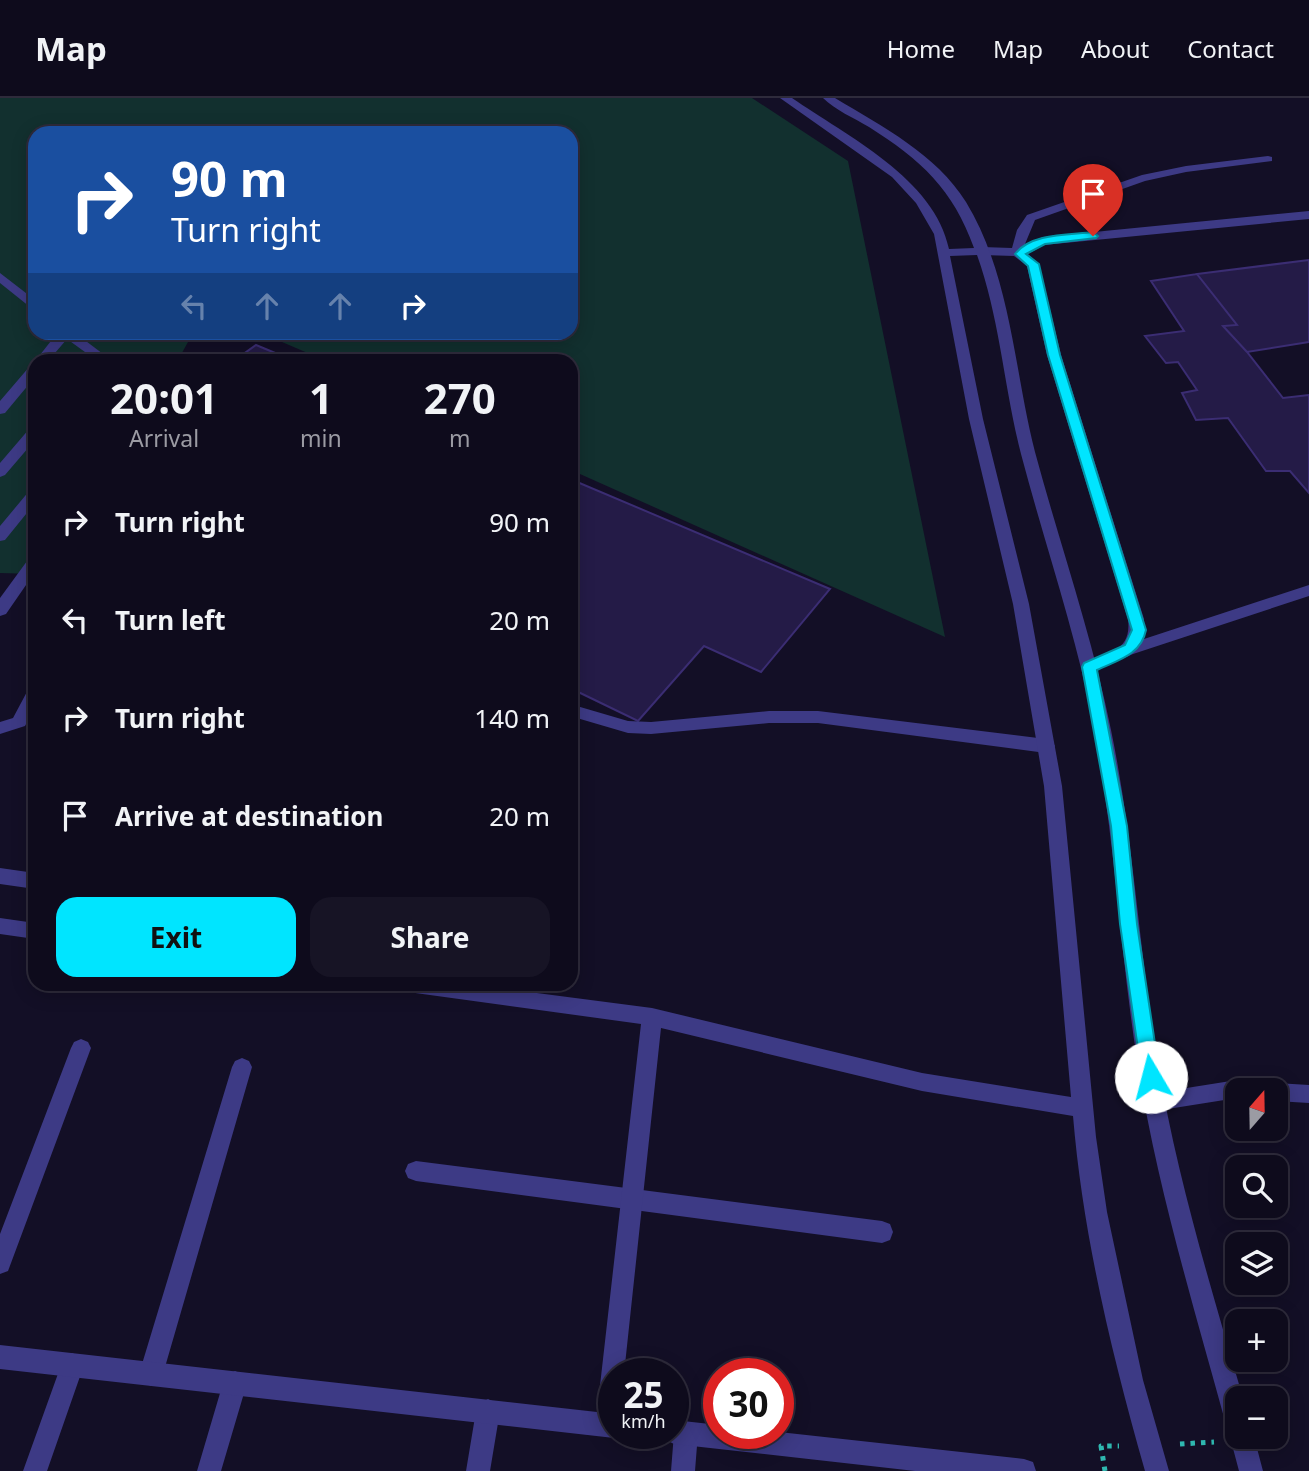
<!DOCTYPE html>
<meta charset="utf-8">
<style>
:root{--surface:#0e0b1c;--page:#171425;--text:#f1f3f6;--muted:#9b9ba3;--line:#2e2b3b;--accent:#00e5ff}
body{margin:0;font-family:"Noto Sans",sans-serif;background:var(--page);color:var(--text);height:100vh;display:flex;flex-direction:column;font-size:26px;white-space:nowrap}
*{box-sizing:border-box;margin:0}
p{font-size:23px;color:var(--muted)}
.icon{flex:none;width:38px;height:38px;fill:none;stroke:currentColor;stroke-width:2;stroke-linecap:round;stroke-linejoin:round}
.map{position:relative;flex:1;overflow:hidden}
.drawer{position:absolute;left:28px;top:256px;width:550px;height:637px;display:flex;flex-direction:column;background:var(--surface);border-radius:21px;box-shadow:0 4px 18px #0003,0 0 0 2px var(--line)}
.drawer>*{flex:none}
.top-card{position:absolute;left:28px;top:28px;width:550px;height:214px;border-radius:21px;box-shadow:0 4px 18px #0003,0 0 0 2px var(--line);background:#1a4fa0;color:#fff;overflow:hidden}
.needle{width:46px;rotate:20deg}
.buttons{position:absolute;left:1225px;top:980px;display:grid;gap:14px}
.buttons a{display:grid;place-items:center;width:63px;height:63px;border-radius:14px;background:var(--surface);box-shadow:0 4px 18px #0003,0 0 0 2px var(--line);font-size:35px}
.speed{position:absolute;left:598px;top:1260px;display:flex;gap:14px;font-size:35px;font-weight:700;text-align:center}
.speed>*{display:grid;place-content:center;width:91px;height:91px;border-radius:50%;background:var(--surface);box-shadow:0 4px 18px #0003,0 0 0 2px var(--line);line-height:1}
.speed small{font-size:18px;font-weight:400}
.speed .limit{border:10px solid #d22;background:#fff;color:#111}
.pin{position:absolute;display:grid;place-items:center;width:60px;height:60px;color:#fff;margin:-72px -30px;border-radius:50% 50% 50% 0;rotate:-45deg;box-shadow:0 0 7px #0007}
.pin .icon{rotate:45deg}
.me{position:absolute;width:77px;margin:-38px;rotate:352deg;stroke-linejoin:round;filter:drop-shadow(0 0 5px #0008)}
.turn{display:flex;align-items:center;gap:24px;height:147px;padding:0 28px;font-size:32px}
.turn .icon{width:91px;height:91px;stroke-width:2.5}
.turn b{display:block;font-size:49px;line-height:60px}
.lanes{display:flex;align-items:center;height:66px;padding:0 28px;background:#0003;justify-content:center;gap:35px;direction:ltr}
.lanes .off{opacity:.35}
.eta{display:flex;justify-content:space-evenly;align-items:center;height:119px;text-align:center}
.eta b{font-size:42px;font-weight:700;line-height:49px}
.button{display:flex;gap:14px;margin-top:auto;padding:14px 28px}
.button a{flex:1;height:80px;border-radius:21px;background:var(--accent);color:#111;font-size:28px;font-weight:700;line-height:80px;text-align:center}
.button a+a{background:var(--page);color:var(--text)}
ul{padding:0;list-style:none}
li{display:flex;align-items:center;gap:21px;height:98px;padding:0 28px}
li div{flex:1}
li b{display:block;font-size:26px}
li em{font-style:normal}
header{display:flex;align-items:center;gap:42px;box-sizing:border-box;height:98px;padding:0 35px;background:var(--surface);border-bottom:2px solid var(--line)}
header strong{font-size:33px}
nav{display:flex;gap:38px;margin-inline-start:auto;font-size:24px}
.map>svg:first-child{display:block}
</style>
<header>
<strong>Map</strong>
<nav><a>Home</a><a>Map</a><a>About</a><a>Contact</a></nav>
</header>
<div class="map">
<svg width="1309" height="1373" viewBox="0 0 1309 1373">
<rect width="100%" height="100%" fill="#130f26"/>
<path fill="#12302f" d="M0,0H752L848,63L945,539L571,372L570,262H324L261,235L570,234V35H35V234L193,235L178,262H35V476L0,475Z"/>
<path fill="#241b47" stroke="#3b2d73" stroke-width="2" d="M1309,162V244L1247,254L1223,228L1237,227L1197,176Z
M1197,176L1237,227L1223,228L1247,254L1283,300L1309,297V395L1290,373H1266L1228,320L1196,322L1182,295L1197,292L1178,264L1166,265L1145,238L1184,233L1151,183Z
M256,247L292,262H235Z
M570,381L830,491L761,574L704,548L638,623L570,590Z"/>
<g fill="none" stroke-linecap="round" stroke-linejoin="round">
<path stroke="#2fb8b0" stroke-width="5" stroke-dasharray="4.5 6" stroke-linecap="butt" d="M1180,1346L1214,1344
M1105,1373L1101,1348H1119"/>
<path fill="#3d3a85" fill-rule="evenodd" d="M1268,58L1272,59V63L1186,74L1145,83L1035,122L1025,146L1043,139L1309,113V121L1044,147L1028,156L1039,166L1061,257L1144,521V541L1309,487V498L1133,556L1095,573H1083L1081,569L1083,565C1109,555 1132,553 1128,521L1047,257L1027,168L1014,158L982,157L976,153L982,149L1012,150L1017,132L1027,117L1142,77L1186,68Z
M570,606L628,623L651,624L769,613H818L1046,641L1052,643L1055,648L1052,653L1046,655L818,625H769L651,636L628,635L570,618Z
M81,941L88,944L91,950L11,1165L8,1173L0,1176V1136L71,950L74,944Z
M242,960L249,963L252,969L163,1276L159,1284L151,1288L143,1284L139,1276L232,969L235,963Z
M1237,982L1263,985L1266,992H1237V1000L1155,1013L1148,1011L1145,1004L1148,997L1155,995Z
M1276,985L1309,987V1005L1276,1003V992H1267L1269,987Z
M416,1063L882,1123L890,1126L893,1134L890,1142L882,1145L416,1083L408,1080L405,1073L408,1066Z
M72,1255L80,1259L84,1267L47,1373H23L64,1259Z
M235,1273L243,1277L247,1285L221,1373H197L223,1285L227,1277Z
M488,1301L496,1305L500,1313L490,1373H466L476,1313L480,1305Z
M686,1323L694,1327L698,1335L695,1373H671L674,1335L678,1327Z"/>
<path fill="#3d3a85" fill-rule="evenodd" d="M780,0H792C847,38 935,81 949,151L974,150C953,91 921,62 869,29C854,20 835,12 823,0H835C883,29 936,56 966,104C1011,178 1014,272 1035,354C1060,447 1092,537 1111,632C1134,743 1139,855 1158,966C1177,1079 1211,1190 1243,1300H1237V1339H1254L1263,1373H1239L1230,1339L1232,1333L1229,1331L1225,1323C1193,1206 1157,1088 1138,968C1120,855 1115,741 1094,628C1076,536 1045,447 1021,356C1004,290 1000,221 977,157L950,158L983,321L1029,506L1062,688L1096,1039L1107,1114L1143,1282L1169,1373H1145C1112,1257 1083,1138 1073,1018L922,993L661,930L624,1276H614V1335L622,1336L614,1340L0,1271V1247L597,1314L641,926L408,894L401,892L398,886H467L652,910L922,975L1071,999L1044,688L1013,506L969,321L934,136L916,105L892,79Z
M0,175L35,202V213L0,185Z
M58,234H74L111,262H96L67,241L49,262H36Z
M35,267V279L5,315L0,316V303L30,268Z
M35,329V342L5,377L0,379V365L30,330Z
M35,390V405L5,442L0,443V428L30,392Z
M35,458V474L6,516L0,518V500L30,459Z
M35,588V610L25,628L0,636V624L13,620L29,590Z
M0,770L35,775V791L0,786Z
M0,820L35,825V841L0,836Z
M674,1322L719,1327V1335L779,1334L1024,1361L1033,1364L1036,1373H915L674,1346L666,1342L663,1335H674Z"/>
</g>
<path fill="#00e5ff" stroke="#0095a6" stroke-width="2" d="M1093,134L1098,138L1096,140L1045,146L1026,156L1039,166L1060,257L1146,532C1141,557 1118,562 1097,572L1127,728L1137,826L1160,979L1158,985L1151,987L1144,985L1142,979L1120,826L1111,728L1082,569L1084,565L1125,547L1132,532L1048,257L1028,168L1015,156C1031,135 1068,137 1093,134Z"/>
</svg>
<div class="buttons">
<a><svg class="needle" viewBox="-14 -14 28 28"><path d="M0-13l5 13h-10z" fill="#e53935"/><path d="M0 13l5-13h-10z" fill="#9b9ba3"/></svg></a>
<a><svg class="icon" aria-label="search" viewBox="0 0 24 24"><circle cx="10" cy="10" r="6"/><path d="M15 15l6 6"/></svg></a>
<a><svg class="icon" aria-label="layers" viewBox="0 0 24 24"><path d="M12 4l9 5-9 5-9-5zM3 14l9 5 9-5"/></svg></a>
<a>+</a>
<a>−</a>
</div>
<div class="speed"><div>25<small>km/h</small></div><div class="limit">30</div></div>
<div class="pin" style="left:1093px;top:138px;background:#d93025"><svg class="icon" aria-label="arrive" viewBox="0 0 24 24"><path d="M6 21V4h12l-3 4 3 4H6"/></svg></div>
<svg class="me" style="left:1151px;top:979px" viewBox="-20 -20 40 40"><circle r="19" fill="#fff"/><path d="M0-13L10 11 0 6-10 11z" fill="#00e5ff"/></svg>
<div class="top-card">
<div class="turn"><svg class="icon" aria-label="right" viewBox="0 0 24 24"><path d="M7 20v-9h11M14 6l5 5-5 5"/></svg><div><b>90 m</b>Turn right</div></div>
<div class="lanes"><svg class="icon off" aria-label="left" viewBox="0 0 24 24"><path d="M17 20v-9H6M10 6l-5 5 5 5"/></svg><svg class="icon off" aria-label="ahead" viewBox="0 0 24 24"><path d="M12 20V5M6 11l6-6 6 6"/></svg><svg class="icon off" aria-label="ahead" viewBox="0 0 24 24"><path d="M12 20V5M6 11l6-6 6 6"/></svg><svg class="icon" aria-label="right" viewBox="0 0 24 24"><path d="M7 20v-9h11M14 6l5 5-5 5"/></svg></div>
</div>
<section class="drawer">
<div class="eta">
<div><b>20:01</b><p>Arrival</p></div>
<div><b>1</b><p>min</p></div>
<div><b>270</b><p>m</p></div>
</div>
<ul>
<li><svg class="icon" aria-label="right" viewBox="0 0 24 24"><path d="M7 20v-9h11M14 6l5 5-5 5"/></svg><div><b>Turn right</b></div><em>90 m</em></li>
<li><svg class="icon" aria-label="left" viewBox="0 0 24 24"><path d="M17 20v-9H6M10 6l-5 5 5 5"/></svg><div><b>Turn left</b></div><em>20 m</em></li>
<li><svg class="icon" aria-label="right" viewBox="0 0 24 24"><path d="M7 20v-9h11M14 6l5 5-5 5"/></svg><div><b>Turn right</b></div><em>140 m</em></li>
<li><svg class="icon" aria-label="arrive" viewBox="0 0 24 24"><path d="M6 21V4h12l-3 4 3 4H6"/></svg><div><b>Arrive at destination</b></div><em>20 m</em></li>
</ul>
<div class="button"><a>Exit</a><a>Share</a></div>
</section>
</div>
